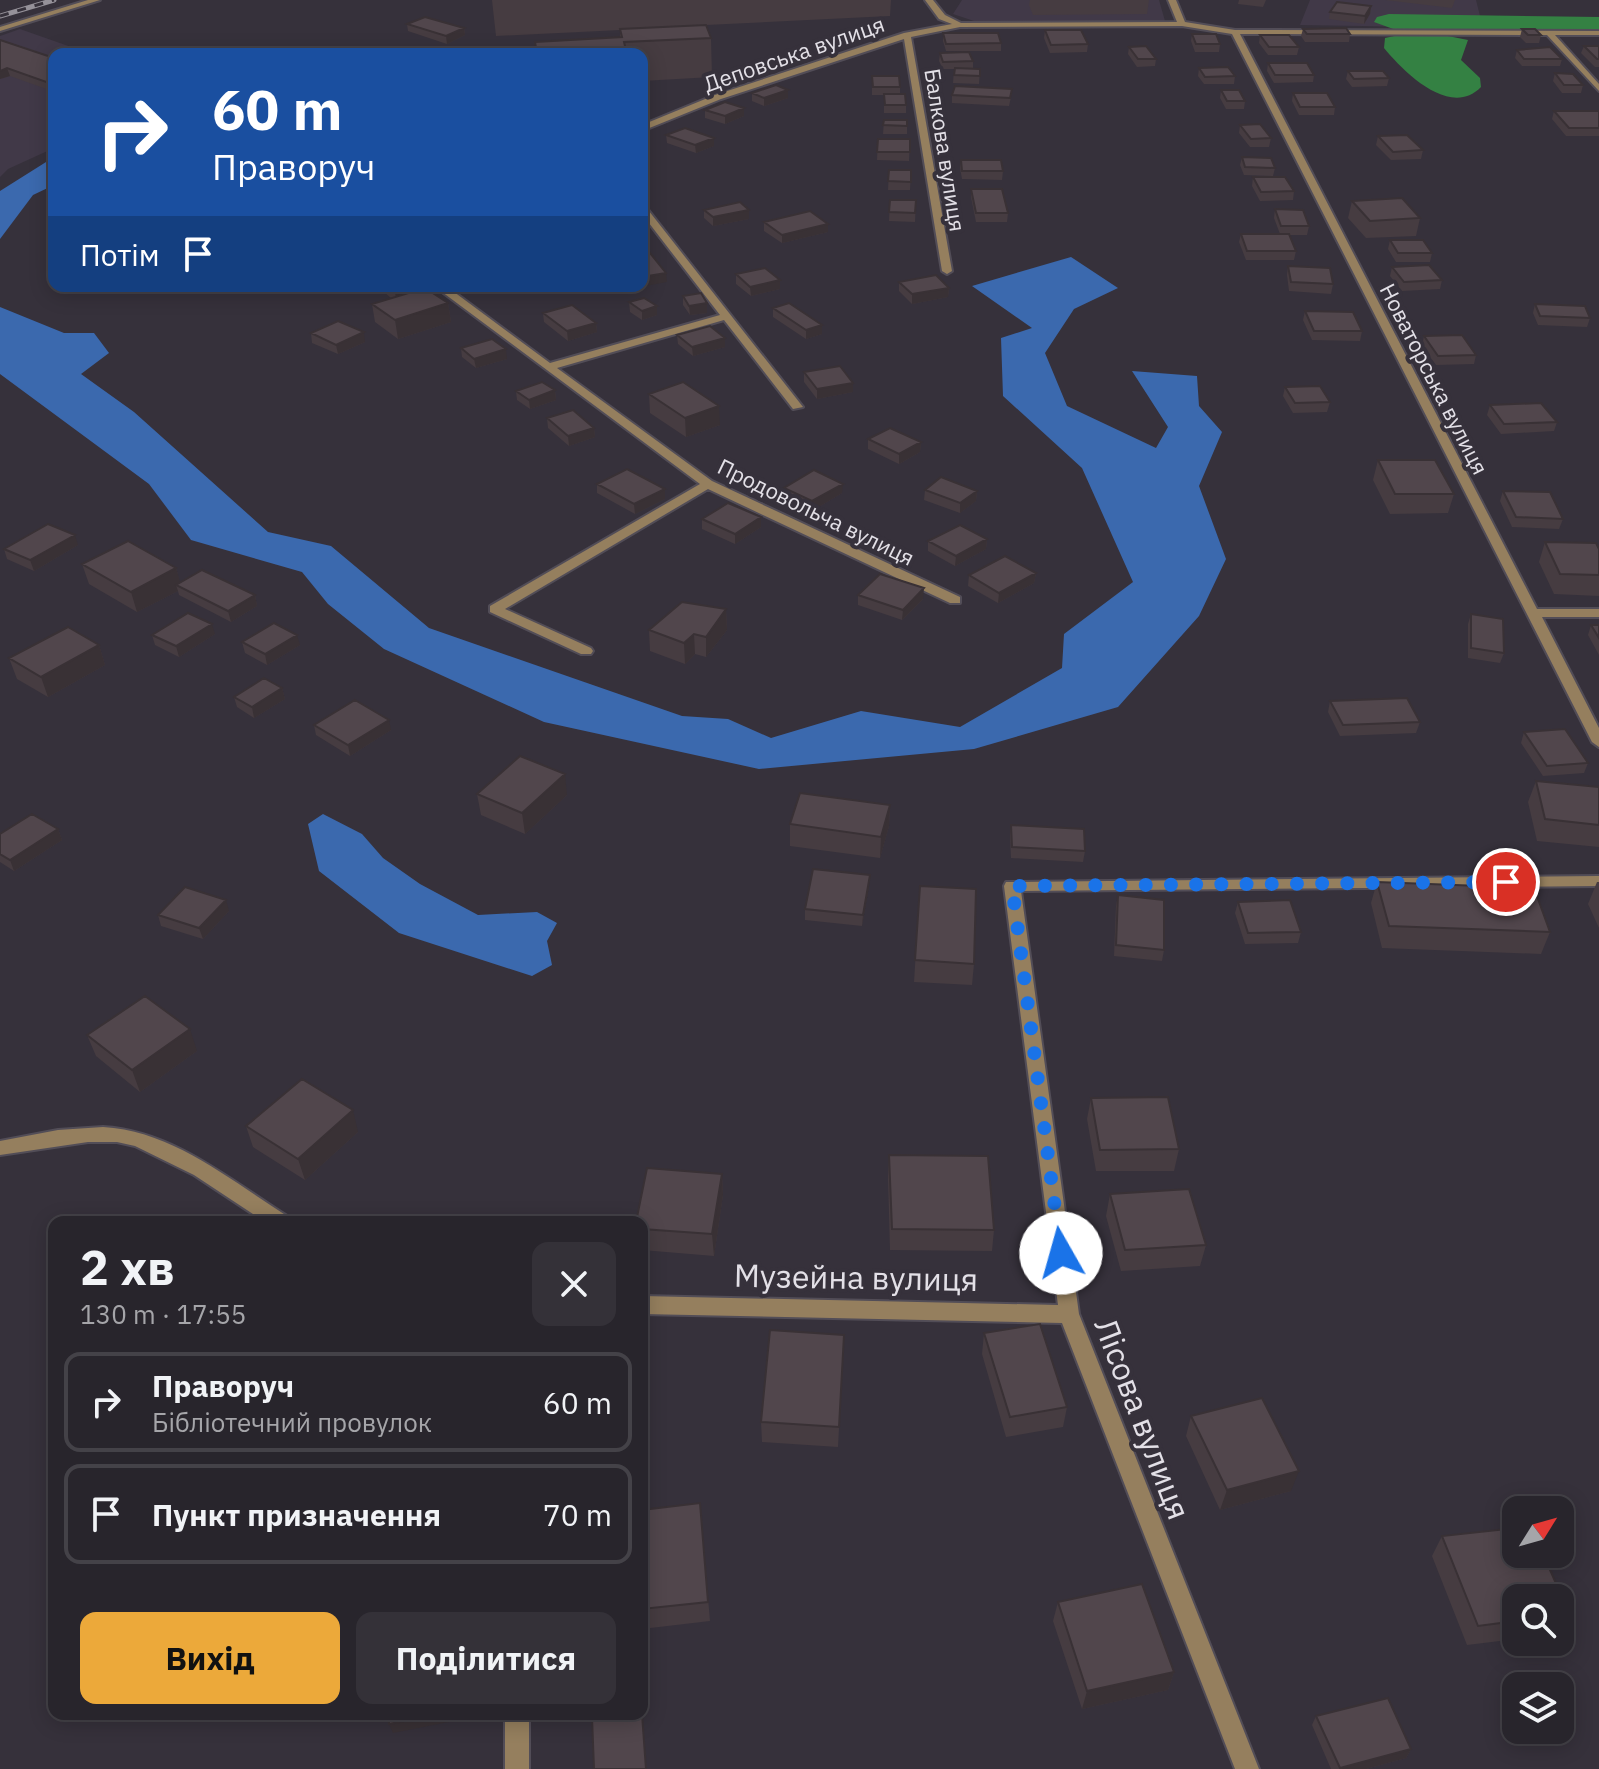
<!DOCTYPE html>
<html lang="uk">
<meta charset="utf-8">
<style>
:root{--surface:#28252c;--page:#343138;--text:#f1f3f6;--muted:#a5a5a9;--line:#444248;--accent:#eca93a}
body{margin:0;font-family:"IBM Plex Sans",sans-serif;background:var(--page);color:var(--text);height:100vh;display:flex;flex-direction:column;font-size:30px;white-space:nowrap}
*{box-sizing:border-box;margin:0}
p{font-size:26px;color:var(--muted)}
.icon{flex:none;width:44px;height:44px;fill:none;stroke:currentColor;stroke-width:2;stroke-linecap:round;stroke-linejoin:round}
.map{position:relative;flex:1;overflow:hidden}
.side{position:absolute;left:48px;top:1216px;width:600px;height:504px;display:flex;flex-direction:column;background:var(--surface);border-radius:16px;box-shadow:0 4px 20px #0003,0 0 0 2px var(--line)}
.side>*{flex:none}
.top-card{position:absolute;left:48px;top:48px;width:600px;height:244px;border-radius:16px;box-shadow:0 4px 20px #0003,0 0 0 2px var(--line);background:#1a4fa0;color:#fff;overflow:hidden}
.needle{width:52px;rotate:53deg}
.fabs{position:absolute;left:1502px;top:1496px;display:grid;gap:16px}
.fabs a{display:grid;place-items:center;width:72px;height:72px;border-radius:16px;background:var(--surface);box-shadow:0 4px 20px #0003,0 0 0 2px var(--line);font-size:40px}
.pin{position:absolute;display:grid;place-items:center;width:68px;height:68px;color:#fff;margin:-34px;border:4px solid #fff;border-radius:50%;box-shadow:0 2px 8px #0007}
.me{position:absolute;width:88px;margin:-44px;rotate:353deg;stroke-linejoin:round;filter:drop-shadow(0 0 6px #0008)}
.turn{display:flex;align-items:center;gap:28px;height:168px;padding:0 32px;font-size:36px}
.turn .icon{width:104px;height:104px;stroke-width:2.5}
.turn b{display:block;font-size:56px;line-height:68px}
.then{display:flex;align-items:center;height:76px;padding:0 32px;background:#0003;gap:16px;font-size:30px}
.round{display:grid;place-items:center;flex:none;width:84px;height:84px;border-radius:16px;background:var(--page)}
.head{display:flex;align-items:center;justify-content:space-between;height:136px;padding:0 32px}
h1{font-size:48px;font-weight:700;line-height:60px}
.cta{display:flex;gap:16px;margin-top:auto;padding:16px 32px}
.cta a{flex:1;height:92px;border-radius:16px;background:var(--accent);color:#111;font-size:32px;font-weight:700;line-height:92px;text-align:center}
.cta a+a{background:var(--page);color:var(--text)}
ul{padding:0;list-style:none}
li{display:flex;align-items:center;gap:24px;height:100px;margin:0 16px 12px;padding:0 16px;border:4px solid var(--line);border-radius:16px}
li div{flex:1}
li b{display:block;font-size:30px}
li em{font-style:normal}
.map>svg:first-child{display:block}
</style>
<div class="map">
<svg width="1599" height="1769" viewBox="0 0 1599 1769">
<rect width="100%" height="100%" fill="#36313b"/>
<path fill="#413948" d="M962,0H1159L1165,21L977,22L953,14Z
M1310,0H1476L1483,28L1300,25Z
M20,29L91,54H54V148L8,169L0,177V36Z"/>
<path fill="#348143" d="M1389,14L1599,17V31L1396,30L1374,22L1377,17Z
M1404,34H1438L1468,40L1461,60L1480,78L1481,87C1450,119 1403,71 1384,48L1385,38Z"/>
<path fill="#3b69ae" d="M54,157V185L33,195L0,239V191Z
M1071,257L1118,288L1074,309L1045,353L1067,406L1156,448L1168,427L1132,371L1197,376L1199,406L1222,432L1199,486L1226,559L1199,616L1118,707L974,749L759,769L544,722L384,649L328,604L302,572L191,540L149,484L0,374V307L64,333H94L109,353L81,374L134,412L268,532L331,546L429,628L682,716L728,719L771,738L861,711L960,727L1062,668L1064,634L1133,582L1082,468L1003,396L1001,338L1032,328L972,286Z
M323,814L362,834L383,858L420,884L478,915L537,912L557,923L547,941L552,965L532,976L399,933L319,871L308,824Z"/>
<g fill="none" stroke-linecap="round" stroke-linejoin="round">
<defs>
<path id="minor" d="M925,0H933L945,15L961,23L1177,22L1168,0H1176L1185,22L1235,30L1599,31V35H1555L1599,84V91L1547,35L1240,34L1537,609H1599V617H1542L1599,728V747L1592,742L1232,34L1182,26L960,27L911,37L952,271L947,274L942,271L904,39L721,99L642,131V125L715,95L904,33L952,24L939,19Z
M642,205L645,206L803,407L793,409L724,320L557,368L712,481L960,597V603H950L708,489L505,609L591,648L593,651L591,654H581L490,612V606L700,484L434,286H446L550,363L720,315L642,214Z
M1599,876V886L1021,891L1079,1314L1259,1769H1235L1062,1323L642,1314V1296L1058,1305L1004,886L1006,882Z
M103,1127C173,1131 230,1180 287,1216L290,1222H265L194,1175L135,1146L117,1142H88L0,1155V1141L58,1130Z
M505,1714H529V1769H505Z"/>
<path id="tertiary" d="M88,0H100L0,31V27Z"/>
</defs>
<use href="#minor" stroke="#524d57" stroke-width="4"/>
<use href="#tertiary" stroke="#524d57" stroke-width="4"/>
<use href="#minor" fill="#957f5e" fill-rule="evenodd"/>
<use href="#tertiary" fill="#957f5e" fill-rule="evenodd"/>
<defs>
<path id="rail" d="M0,16L54,0"/>
</defs>
<use href="#rail" stroke="#959199" stroke-width="5"/>
<use href="#rail" stroke="#36313b" stroke-width="3" stroke-dasharray="9" stroke-linecap="butt"/>
</g>
<path fill="#463c41" d="M492,0H891L890,16L706,25L711,38L712,77L642,81V54H536L535,42L620,38V30L496,36Z
M1030,0H1149L1147,14L1033,15L1029,5Z
M1239,0H1266L1263,7L1238,4Z
M1385,0H1455L1452,8Z
M1371,6L1370,14L1364,24L1329,19L1330,12Z
M407,24L464,28L465,35L447,44L408,31Z
M1303,29L1350,34L1349,42H1305L1301,36Z
M1522,29L1541,35L1539,43H1526L1520,37Z
M1045,30L1088,44L1087,52L1050,53L1044,38Z
M943,33L1001,43V51H946L943,41Z
M1192,34L1220,44L1219,52H1195L1191,41Z
M1260,35L1299,47L1297,55H1268L1259,43Z
M0,40L54,58V90L52,91L10,76L0,79Z
M1584,46H1599V67H1595L1581,53Z
M1129,47L1156,59L1155,66L1137,67L1128,54Z
M1517,50L1562,59L1560,66H1522L1515,58Z
M940,53L973,61V69H980L979,84L953,83L954,69H943L939,61Z
M1268,63L1314,75L1313,82L1274,83L1267,71Z
M1199,68L1235,76L1234,84H1204L1198,76Z
M1348,71L1389,78L1387,86L1352,87L1346,79Z
M1555,73L1583,85L1581,93H1562L1553,81Z
M872,76L900,87V94L906,105V113H884V95H872Z
M1221,90L1245,101L1244,109H1226L1220,98Z
M752,93L788,98L764,106L752,101Z
M1293,93L1335,107L1334,115H1299L1292,101Z
M952,95L1011,97L1009,106L952,103Z
M744,108V116L725,124L705,118V110Z
M1554,111H1599V136H1566L1552,119Z
M884,120H907V134H883Z
M1240,125L1271,138L1269,147H1250L1239,133Z
M666,135L714,138V146L696,153L667,143Z
M1378,136L1423,150L1421,159L1391,160L1376,145Z
M878,139H910L909,161L877,160Z
M1242,157L1275,168L1273,176L1244,175L1240,165Z
M961,160L1003,171L1002,180L962,179L960,168Z
M889,170H911L910,190H888Z
M1253,177L1294,191L1293,200L1260,201L1252,186Z
M971,189L1008,213L1007,222H976L971,197Z
M890,200H916L915,222L889,221Z
M1352,201L1420,218L1416,236L1366,238L1348,218Z
M1275,209L1309,226L1307,235H1289L1296,251L1294,260H1246L1239,242L1241,234H1280L1274,218Z
M704,210L749,219L713,226L704,218Z
M764,222L828,224V232L782,243L764,231Z
M1390,240L1432,253L1430,262H1396L1388,249Z
M1288,266L1333,284L1331,294L1289,291L1287,275Z
M1392,267L1442,280L1440,289L1402,291L1390,276Z
M736,274L780,289L751,296L736,284Z
M899,282L949,288L948,297L912,304L899,291Z
M383,286H420L421,289L448,303L451,322L398,339L375,322L372,304L391,298L384,292Z
M683,296L707,313L690,315L683,305Z
M629,302L657,306V315L642,320L630,312Z
M1535,304L1590,318L1587,327L1538,325L1533,313Z
M773,308L822,334L806,339L773,317Z
M1305,311L1362,331L1360,341L1312,340L1303,320Z
M543,313L596,323L597,332L568,341L544,322Z
M311,333L365,342L338,354L312,343Z
M677,335L725,347L693,356L678,344Z
M1424,336L1476,355L1474,364L1436,365L1422,346Z
M461,348L507,359L476,368L462,357Z
M804,372L853,392L817,399L804,382Z
M1285,387L1330,402L1327,412L1293,413L1283,396Z
M555,390L556,400L530,409L517,400L516,391Z
M649,394L720,425L686,437L650,413Z
M1490,405L1557,422L1554,431L1501,434L1487,415Z
M547,418L594,428L595,437L569,446L548,428Z
M868,439L921,442L920,452L899,464L868,449Z
M1378,460L1454,494L1448,513L1390,514L1373,480Z
M597,484L665,499L635,514L597,493Z
M784,488L842,493L812,511L784,498Z
M925,490L977,491L976,501L960,513L924,500Z
M1503,491L1563,519L1559,529L1512,527L1500,501Z
M761,517V527L735,544L702,529V519Z
M987,539L986,549L955,566L928,551V541Z
M1545,542L1599,549V596L1554,594L1539,562Z
M78,545L34,571L7,559L4,549Z
M82,564L176,568L180,583L255,595L257,606L231,622L179,595L178,591L137,612L89,584Z
M1036,573L1034,583L998,603L968,586L969,575Z
M858,595L923,599L902,620L858,605Z
M726,609L727,630L706,657L695,654L685,664L650,651L649,630Z
M1471,614L1504,653L1500,663L1468,658V624Z
M1591,625H1599V655L1588,635Z
M215,634L179,657L155,645L152,635Z
M242,642L300,645L267,665L245,653Z
M99,645L105,665L48,697L17,679L9,658Z
M282,688L285,699L254,718L237,707L234,697Z
M1330,701L1420,722L1416,733L1340,736L1328,712Z
M314,725L391,730L350,756L316,735Z
M1524,732L1588,763L1584,773L1543,776L1521,743Z
M1536,781L1599,787V847L1537,841L1528,802Z
M477,794L567,795L525,834L481,815Z
M890,805L889,826L880,858L790,846V824Z
M1011,825L1085,851L1083,862L1011,858L1010,836Z
M58,829L62,840L14,871L0,862V834Z
M1377,882L1550,932L1541,954L1382,948L1371,903Z
M1597,882H1599V928L1588,904Z
M869,886L862,926L805,920V909Z
M920,886L974,964L972,985L914,982Z
M1118,895L1164,950L1162,961L1114,956L1116,906Z
M1238,902L1301,932L1298,943L1245,944L1235,913Z
M229,911L203,939L161,926L158,915Z
M87,1035L197,1051L140,1092L96,1056Z
M1091,1098L1179,1149L1174,1171H1096L1087,1119Z
M246,1126L358,1132L305,1180L253,1147Z
M889,1155L994,1230L992,1251L890,1250L888,1177Z
M722,1174L723,1195L714,1256L642,1250V1222Z
M1110,1194L1206,1245L1200,1266L1121,1271L1106,1216Z
M984,1333L1067,1407L1063,1427L1006,1437L982,1354Z
M844,1335L838,1447L762,1442L761,1422Z
M1191,1416L1291,1491L1220,1510L1186,1436Z
M700,1503L710,1621L642,1629V1510Z
M1442,1536L1516,1598V1639L1467,1645L1432,1556Z
M1058,1602L1174,1672L1168,1690L1082,1709L1053,1621Z
M1570,1615L1560,1630V1616Z
M1316,1716L1411,1749L1406,1758L1366,1769H1331L1312,1725Z"/>
<path fill="#393135" d="M1371,6L1370,14L1364,24L1365,16Z
M464,28L465,35L447,44L446,36Z
M7,68L10,76L0,79V71Z
M54,81V90L52,91L49,83Z
M788,90V98L764,106V98Z
M744,108V116L725,124V116Z
M714,138V146L696,153L695,145Z
M749,210V219L713,226V217Z
M828,224V232L782,243V235Z
M666,273L667,282L634,288V286H642V277Z
M780,280V289L751,296L750,287Z
M418,286H420L422,294L397,302L395,293Z
M949,288L948,297L912,304V294Z
M448,303L451,322L398,339L395,320Z
M707,303V313L690,315L689,306Z
M657,306V315L642,320V311Z
M596,323L597,332L568,341L567,331Z
M822,325V334L806,339V330Z
M364,332L365,342L338,354L336,345Z
M725,338V347L693,356L692,347Z
M506,349L507,359L476,368L474,359Z
M853,383V392L817,399V389Z
M555,390L556,400L530,409L529,400Z
M719,406L720,425L686,437L685,418Z
M594,428L595,437L569,446L568,436Z
M921,442L920,452L899,464V454Z
M843,484L842,493L812,511V501Z
M665,489V499L635,514L634,504Z
M977,491L976,501L960,513V503Z
M761,517V527L735,544V534Z
M75,535L78,545L34,571L30,560Z
M987,539L986,549L955,566L956,556Z
M176,568L182,588L176,585L178,591L137,612L131,592Z
M1036,573L1034,583L998,603L999,593Z
M924,588L923,599L902,620L903,610Z
M255,595L257,606L231,622L228,611Z
M726,609L727,630L706,657V637Z
M212,624L215,634L179,657L176,646Z
M694,634L695,654L685,664L684,643Z
M297,635L300,645L267,665L265,654Z
M99,645L105,665L48,697L41,677Z
M282,688L285,699L254,718L252,707Z
M389,720L391,730L350,756L348,745Z
M565,774L567,795L525,834L522,813Z
M890,805L889,826L880,858L881,837Z
M58,829L62,840L14,871L10,860Z
M870,875L869,886L862,926L863,915Z
M226,900L229,911L203,939L199,928Z
M190,1029L197,1051L140,1092L132,1070Z
M353,1110L358,1132L305,1180L298,1159Z
M722,1174L723,1195L714,1256L712,1234Z
M1299,1471L1291,1491L1220,1510L1227,1490Z
M1174,1672L1168,1690L1082,1709L1087,1691Z
M439,1714H469V1718L393,1733L389,1724Z
M1411,1749L1406,1758L1366,1769H1339Z"/>
<path fill="#51464c" stroke="#393135" stroke-width="2" d="M1337,2L1371,6L1365,16L1330,12Z
M425,17L464,28L446,36L407,24Z
M706,25L711,38L624,42L626,50L537,54L535,42L622,37L620,29Z
M1346,28L1350,34H1307L1303,29Z
M1522,29H1535L1541,35H1528Z
M1045,30H1081L1088,44L1051,45Z
M943,33H998L1001,43L946,44Z
M1192,34H1216L1220,44H1196Z
M1260,35H1289L1299,47H1269Z
M0,40L54,58V81L49,83L7,68L0,71Z
M1146,46L1156,59H1138L1129,47Z
M1584,46H1599V59H1597Z
M1550,47L1562,59H1524L1517,50Z
M969,52L973,61L943,62L940,53Z
M1268,63H1307L1314,75H1275Z
M1228,67L1235,76L1205,77L1199,68Z
M955,68L980,69V76L954,75Z
M1348,71H1383L1389,78L1354,79Z
M1555,73L1573,74L1583,85H1564Z
M872,76H899L900,87H873Z
M776,85L788,90L764,98L752,93Z
M955,86L1012,89L1010,98L952,95Z
M1221,90H1239L1245,101H1227Z
M1293,93H1327L1335,107H1300Z
M884,94H905L906,105H885Z
M725,102L744,108L725,116L705,110Z
M1554,111H1599V128H1569Z
M884,120H907V126L883,125Z
M1260,124L1271,138L1251,139L1240,125Z
M685,128L714,138L695,145L666,135Z
M1407,135L1423,150L1393,152L1378,136Z
M878,139H910V152H877Z
M1242,157L1271,158L1275,168L1245,167Z
M961,160H1001L1003,171H962Z
M889,170H911V182L888,181Z
M1253,177H1285L1294,191L1261,192Z
M971,189H1002L1008,213H976Z
M1402,198L1420,218L1370,221L1352,201Z
M890,200H916L915,213L889,212Z
M740,202L749,210L713,217L704,210Z
M1275,209L1303,210L1309,226H1281Z
M810,211L828,224L782,235L764,222Z
M1241,234H1289L1296,251H1247Z
M1390,240H1423L1432,253H1398Z
M650,253L666,273L642,277V255Z
M1429,265L1442,280L1404,282L1392,267Z
M1288,266L1330,268L1333,284L1291,282Z
M765,268L780,280L750,287L736,274Z
M936,275L949,288L912,294L899,282Z
M386,286H418L395,293Z
M425,288L448,303L395,320L372,304Z
M701,293L707,303L689,306L683,296Z
M644,298L657,306L642,311L629,302Z
M789,303L822,325L806,330L773,308Z
M1535,304L1585,306L1590,318L1540,316Z
M572,305L596,323L567,331L543,313Z
M1305,311L1353,312L1362,331H1314Z
M338,321L364,332L336,345L311,333Z
M710,326L725,338L692,347L677,335Z
M1462,335L1476,355L1438,356L1424,336Z
M492,339L506,349L474,359L461,348Z
M840,366L853,383L817,389L804,372Z
M542,382L555,390L529,400L516,391Z
M683,382L719,406L685,418L649,394Z
M1320,386L1330,402L1295,403L1285,387Z
M1541,403L1557,422L1504,424L1490,405Z
M573,410L594,428L568,436L547,418Z
M890,428L921,442L899,454L868,439Z
M1378,460H1435L1454,494H1395Z
M627,469L665,489L634,504L597,484Z
M814,470L843,484L812,501L784,488Z
M941,477L977,491L960,503L925,490Z
M1503,491L1550,492L1563,519L1516,517Z
M728,503L761,517L735,534L702,519Z
M48,524L75,535L30,560L4,549Z
M960,525L987,539L956,556L928,541Z
M128,541L176,568L131,592L82,564Z
M1545,542L1596,543L1599,549V575L1560,574Z
M1005,556L1036,573L999,593L969,575Z
M202,570L255,595L228,611L176,585Z
M880,574L924,588L903,610L858,595Z
M682,602L726,609L706,637L694,634L684,643L649,630Z
M188,613L212,624L176,646L152,635Z
M1471,614L1503,619L1504,653L1471,648Z
M274,623L297,635L265,654L242,642Z
M1591,625H1599V638Z
M68,627L99,645L41,677L9,658Z
M264,678L282,688L252,707L234,697Z
M1407,698L1420,722L1343,725L1330,701Z
M355,700L389,720L348,745L314,725Z
M1565,729L1588,763L1547,766L1524,732Z
M520,756L565,774L522,813L477,794Z
M1536,781L1599,787V825L1545,819Z
M800,793L890,805L881,837L790,824Z
M32,814L58,829L10,860L0,854V834Z
M1011,825L1084,829L1085,851L1012,847Z
M813,869L870,875L863,915L805,909Z
M1377,882L1534,888L1550,932L1389,926Z
M920,886L976,889L974,964L915,960Z
M185,887L226,900L199,928L158,915Z
M1118,895L1164,900V950L1116,945Z
M1290,900L1301,932L1248,933L1238,902Z
M145,996L190,1029L132,1070L87,1035Z
M302,1079L353,1110L298,1159L246,1126Z
M1168,1097L1179,1149L1100,1150L1091,1098Z
M889,1155L988,1156L994,1230L892,1229Z
M647,1168L722,1174L712,1234L642,1229V1222H636Z
M1189,1189L1206,1245L1125,1250L1110,1194Z
M1040,1324L1067,1407L1010,1417L984,1333Z
M770,1330L844,1335L839,1427L761,1422Z
M1262,1398L1299,1471L1227,1490L1191,1416Z
M700,1503L708,1602L642,1609V1510Z
M1516,1528V1554H1543L1570,1615L1560,1616V1598H1516V1621L1478,1626L1442,1536Z
M1142,1584L1174,1672L1087,1691L1058,1602Z
M1388,1698L1411,1749L1340,1768L1316,1716Z
M389,1714H439L389,1724Z
M610,1714H642L646,1769H594L592,1717Z"/>
<g fill="none" stroke-linecap="round" stroke-linejoin="round">
<path stroke="#1a73e8" stroke-width="14" stroke-dasharray="0 25.2" d="M1061,1253L1012,886L1506,882"/>
</g>
<g text-anchor="middle" stroke-width="8" stroke-linejoin="round" paint-order="stroke">
<g font-size="22" fill="#e3e0e7" stroke="#36313b">
<text transform="translate(794 54) rotate(-19)" y="8">Деповська вулиця</text>
<text transform="translate(945 150) rotate(81)" y="8">Балкова вулиця</text>
<text transform="translate(1434 379) rotate(63)" y="8">Новаторська вулиця</text>
<text transform="translate(816 512) rotate(26)" y="8">Продовольча вулиця</text>
</g>
<g font-size="32" fill="#e3e0e7" stroke="#36313b">
<text transform="translate(856 1278) rotate(1)" y="11">Музейна вулиця</text>
<text transform="translate(1142 1419) rotate(69)" y="11">Лісова вулиця</text>
</g>
</g>
</svg>
<div class="fabs">
<a><svg class="needle" viewBox="-14 -14 28 28"><path d="M0-13l5 13h-10z" fill="#e53935"/><path d="M0 13l5-13h-10z" fill="#a5a5a9"/></svg></a>
<a><svg class="icon" aria-label="search" viewBox="0 0 24 24"><circle cx="10" cy="10" r="6"/><path d="M15 15l6 6"/></svg></a>
<a><svg class="icon" aria-label="layers" viewBox="0 0 24 24"><path d="M12 4l9 5-9 5-9-5zM3 14l9 5 9-5"/></svg></a>
</div>
<div class="pin" style="left:1506px;top:882px;background:#d93025"><svg class="icon" aria-label="arrive" viewBox="0 0 24 24"><path d="M6 21V4h12l-3 4 3 4H6"/></svg></div>
<svg class="me" style="left:1061px;top:1253px" viewBox="-20 -20 40 40"><circle r="19" fill="#fff"/><path d="M0-13L10 11 0 6-10 11z" fill="#1a73e8"/></svg>
<div class="top-card">
<div class="turn"><svg class="icon" aria-label="right" viewBox="0 0 24 24"><path d="M7 20v-9h11M14 6l5 5-5 5"/></svg><div><b>60 m</b>Праворуч</div></div>
<div class="then">Потім<svg class="icon" aria-label="arrive" viewBox="0 0 24 24"><path d="M6 21V4h12l-3 4 3 4H6"/></svg></div>
</div>
<section class="side">
<div class="head"><div><h1>2 хв</h1><p>130 m · 17:55</p></div><a class="round"><svg class="icon" aria-label="close" viewBox="0 0 24 24"><path d="M6 6l12 12M18 6L6 18"/></svg></a></div>
<ul>
<li><svg class="icon" aria-label="right" viewBox="0 0 24 24"><path d="M7 20v-9h11M14 6l5 5-5 5"/></svg><div><b>Праворуч</b><p>Бібліотечний провулок</p></div><em>60 m</em></li>
<li><svg class="icon" aria-label="arrive" viewBox="0 0 24 24"><path d="M6 21V4h12l-3 4 3 4H6"/></svg><div><b>Пункт призначення</b></div><em>70 m</em></li>
</ul>
<div class="cta"><a>Вихід</a><a>Поділитися</a></div>
</section>
</div>
